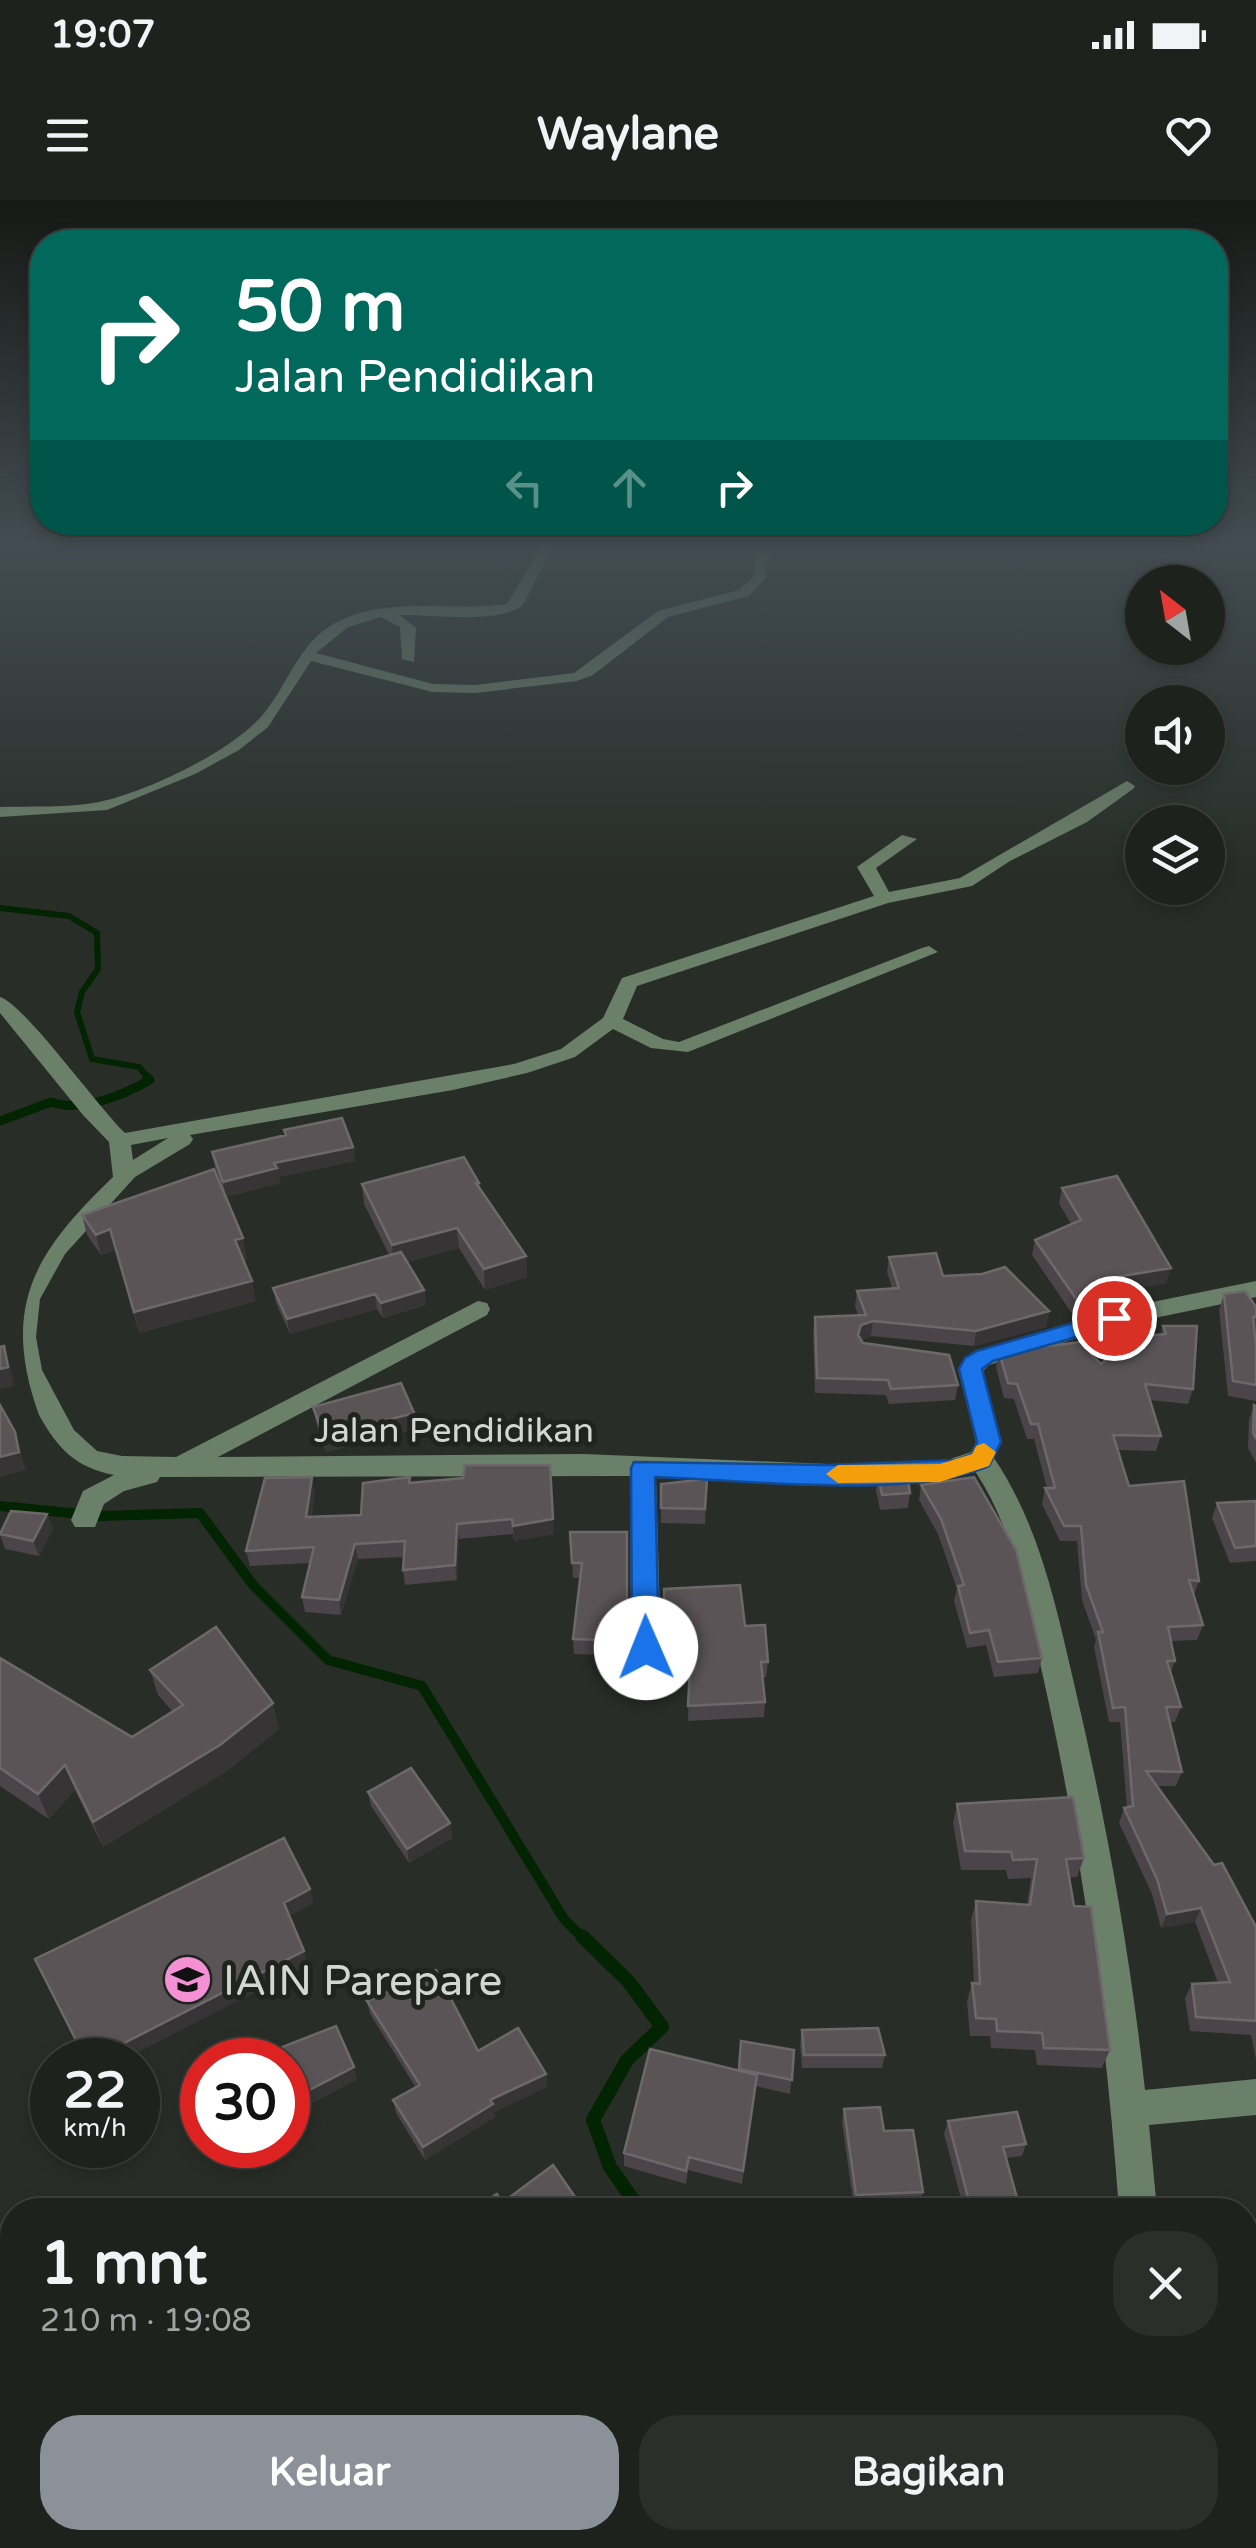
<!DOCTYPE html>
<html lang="id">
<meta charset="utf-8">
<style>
:root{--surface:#1e221d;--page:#2b2f2a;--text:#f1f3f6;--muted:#a1a4a4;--line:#3c3f3b;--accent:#8c9099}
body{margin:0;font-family:"Varela Round",sans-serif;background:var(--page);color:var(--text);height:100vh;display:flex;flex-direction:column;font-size:38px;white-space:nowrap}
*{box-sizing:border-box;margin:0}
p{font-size:32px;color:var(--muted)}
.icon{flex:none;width:55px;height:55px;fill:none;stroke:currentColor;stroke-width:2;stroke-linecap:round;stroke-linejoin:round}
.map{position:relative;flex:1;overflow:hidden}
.panel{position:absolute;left:0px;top:1998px;width:1258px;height:352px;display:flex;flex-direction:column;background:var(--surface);border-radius:40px 40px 0 0;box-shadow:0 5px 15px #0003,0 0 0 2px var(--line)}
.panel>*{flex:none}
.guide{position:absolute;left:30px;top:30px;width:1198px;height:305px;border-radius:40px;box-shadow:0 5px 15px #0003,0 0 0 2px var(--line);background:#00695c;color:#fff;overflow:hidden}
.needle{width:65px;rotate:329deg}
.fabs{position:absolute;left:1125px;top:365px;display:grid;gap:20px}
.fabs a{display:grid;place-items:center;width:100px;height:100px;border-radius:50%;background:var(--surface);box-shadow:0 5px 15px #0003,0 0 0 2px var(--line);font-size:50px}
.speed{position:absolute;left:30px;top:1838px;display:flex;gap:20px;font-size:50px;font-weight:700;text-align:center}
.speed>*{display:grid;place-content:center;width:130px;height:130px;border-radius:50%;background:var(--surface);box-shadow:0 5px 15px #0003,0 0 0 2px var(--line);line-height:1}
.speed small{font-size:25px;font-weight:400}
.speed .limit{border:15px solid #d22;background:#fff;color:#111}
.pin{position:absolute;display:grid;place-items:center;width:85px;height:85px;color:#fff;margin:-42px;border:5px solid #fff;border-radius:50%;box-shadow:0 2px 10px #0007}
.me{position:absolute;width:110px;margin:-55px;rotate:359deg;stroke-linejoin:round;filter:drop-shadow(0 0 8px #0008)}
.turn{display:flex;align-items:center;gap:35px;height:210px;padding:0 40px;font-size:45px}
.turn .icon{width:130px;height:130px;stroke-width:2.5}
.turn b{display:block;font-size:70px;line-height:85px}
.lanes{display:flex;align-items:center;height:95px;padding:0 40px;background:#0003;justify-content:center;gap:50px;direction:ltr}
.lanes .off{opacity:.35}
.round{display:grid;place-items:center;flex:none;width:105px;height:105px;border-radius:40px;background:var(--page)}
.summary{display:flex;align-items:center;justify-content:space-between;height:170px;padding:0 40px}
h1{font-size:60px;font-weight:700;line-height:75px}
.action{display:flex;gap:20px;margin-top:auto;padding:20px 40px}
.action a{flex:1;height:115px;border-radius:40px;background:var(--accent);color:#fff;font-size:40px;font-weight:700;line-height:115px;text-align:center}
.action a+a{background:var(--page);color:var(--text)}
.status{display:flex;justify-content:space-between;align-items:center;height:70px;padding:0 50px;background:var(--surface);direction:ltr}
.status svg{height:28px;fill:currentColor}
header{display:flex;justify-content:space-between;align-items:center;height:130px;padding:0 40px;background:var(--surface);font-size:45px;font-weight:700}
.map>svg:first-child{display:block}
</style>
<div class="status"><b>19:07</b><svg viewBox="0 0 49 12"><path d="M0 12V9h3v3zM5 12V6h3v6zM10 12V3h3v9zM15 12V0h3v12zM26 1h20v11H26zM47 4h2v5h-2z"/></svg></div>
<header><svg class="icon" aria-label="menu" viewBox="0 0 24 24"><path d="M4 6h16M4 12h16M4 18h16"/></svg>Waylane<svg class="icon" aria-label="heart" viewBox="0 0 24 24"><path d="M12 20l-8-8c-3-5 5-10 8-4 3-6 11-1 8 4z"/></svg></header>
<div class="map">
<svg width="1256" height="2348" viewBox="0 0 1256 2348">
<rect width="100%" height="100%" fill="#282d27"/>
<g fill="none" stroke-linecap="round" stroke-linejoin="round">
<path stroke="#022400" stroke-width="6" d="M0,708L69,716L97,733L98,769L82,792L77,812L92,859L139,867L149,879"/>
<path stroke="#022400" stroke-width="9" d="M0,921L51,902C81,913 123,895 150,880L147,877"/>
<path stroke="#022400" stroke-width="10" d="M0,1306L100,1316L200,1313L253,1385L328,1460L422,1486L564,1719L584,1739"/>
<path stroke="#022400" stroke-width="14" d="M582,1736L629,1782L662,1827L627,1860L593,1920L610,1967L640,2010
M862,2338L870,2348
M956,2348H1018"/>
<path fill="#6b8068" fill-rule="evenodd" d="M542,345H554L523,405C498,425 433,414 400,415L416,428L414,462L402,459L400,427L381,417L348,427L316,453L433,484L475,485L574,473L658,411L739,390L753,377L756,357L763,345H776L768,357L766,378L749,396L668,417L593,475L577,481L475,493L433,492L311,461L268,527L239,550L195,574L107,610L0,617V607C33,606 67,608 99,602C147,592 235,550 265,512C291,479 300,439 341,420C393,396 452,412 507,404Z
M1127,581L1135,586L1133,589L1087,622L1010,661L972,686L888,703L637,786L623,819L663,839L679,842L922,748L929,746L938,752L688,852L651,848L613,829L575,857L527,873L453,890L190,935L193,939L190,944L135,977L65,1054L40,1099L36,1137L42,1170L74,1230L97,1251L122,1256L176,1257L478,1101L487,1103L490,1109L487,1115L218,1257L584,1254L828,1264L939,1263L971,1252L976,1242L958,1169L971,1153L1113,1110L1256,1081V1097L1116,1126L989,1165L983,1171L1002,1242L994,1258C1039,1325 1055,1402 1073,1479C1105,1614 1130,1751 1145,1890L1256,1879V1915L1149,1925L1157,2010H1119C1106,1832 1083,1655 1044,1481C1028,1409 1016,1333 975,1271C894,1299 746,1280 656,1277L661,1448L656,1456L646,1460L636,1456L631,1448L630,1276L160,1277L157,1282L124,1291L104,1304L95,1327H75L71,1320L83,1291L114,1275C75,1267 58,1249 39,1215C0,1106 35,1052 113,977L109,942L83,915L0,813V797C25,805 97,906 125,933L514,864L561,849L603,818L622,778L874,696L857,667L902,635L917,639L876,668L889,692L960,678ZM168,938L133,960L131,945Z"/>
</g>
<path fill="#4b4448" d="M284,930L353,947L355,961L279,977L280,983L226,997L247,1059L243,1060L256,1101L139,1133L116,1050L101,1055L87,1035L82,1015L225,994L215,967L212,952L285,935Z
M479,983L480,988L526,1056L527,1077L485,1090L459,1048L407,1062L424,1090L426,1105L383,1118L377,1109L290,1134L276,1103L273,1088L389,1055L364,1004L362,984Z
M1062,988L1171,1068L1166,1083L1107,1093L1104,1109L1075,1118L1032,1055L1035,1040L1071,1024L1059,1003Z
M889,1057L1049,1111L1046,1127L974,1146L871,1136L861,1140L863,1143L958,1185L955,1200L889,1204L886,1195L815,1193L813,1132L815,1117L858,1115L855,1106L857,1091L892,1088L887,1072Z
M1224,1094L1256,1107V1131L1254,1132L1256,1145V1201L1228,1196L1219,1110Z
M1163,1126L1193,1189L1188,1204L1150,1200L1161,1236L1156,1251L1118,1250L1129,1286L1199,1381L1194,1395L1203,1425L1197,1440L1171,1441L1175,1461L1171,1472L1181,1507L1175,1522H1170L1182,1572L1176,1586H1157L1256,1727V1860L1251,1835L1190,1831L1185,1798L1192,1784L1218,1783L1195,1722L1161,1728L1152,1694L1119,1623L1124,1608L1127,1607L1120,1522H1109L1094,1447L1096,1440L1082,1400L1077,1341H1060L1042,1304L1045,1288H1047L1034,1239H1027L1014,1199L1004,1198L996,1167L999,1152L1101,1164L1105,1161L1101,1155L1105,1140L1161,1134Z
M1254,1205L1256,1206V1263L1248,1248L1249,1220Z
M313,1207L414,1213L416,1229L326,1252L316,1222Z
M878,1275L910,1293L908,1308L880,1310L876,1290Z
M410,1277L411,1283L554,1334L514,1341L513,1334L459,1339L457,1380L405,1385L403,1370L404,1357L358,1359L341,1415L305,1412L302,1397L310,1363L250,1366L246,1351L315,1293L311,1317L361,1315Z
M707,1279L705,1324L661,1323V1284Z
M921,1285L1042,1458L1038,1473L994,1477L986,1445L967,1448L954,1401L957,1389L938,1334L919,1300Z
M1256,1301V1361L1230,1363L1212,1318L1217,1303Z
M53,1329L39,1356L5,1349L0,1335V1333Z
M570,1332L632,1441V1456L574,1454L573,1439L580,1378H573Z
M664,1389L768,1462L766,1477H763L765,1502L764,1517L688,1521L689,1481L663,1483L665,1458L660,1457V1442L664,1434Z
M0,1458L132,1537L173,1512L158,1495L150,1470L279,1529L227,1571L103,1647L75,1590L49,1619L0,1586Z
M368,1592L450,1623L452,1638L409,1663L371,1606Z
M957,1604L1084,1658L1077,1677H1069L1074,1706L1110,1850L1102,1868L1037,1865L1035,1850L991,1848L990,1836H970L967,1801L972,1783H974L971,1720L976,1701L1027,1705L1031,1678L1008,1679L1006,1670H961L953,1623Z
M367,1801L478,1851L546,1874L547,1887L494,1912L495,1917L425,1960L396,1913L393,1900L416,1888L370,1814Z
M802,1830L885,1855L882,1868H802L800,1844Z
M741,1841L794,1850L790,1894L756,1886L742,1984L688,1970L686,1984L624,1966V1953L739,1871Z
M844,1909L884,1931L923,1992L920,2004L854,2008L842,1922Z
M948,1921L1026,1944L1022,1956L1006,1958L1017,1998L1012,2010H964L944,1934Z"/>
<path fill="#373435" d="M353,947L355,961L279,977L280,983L226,997L223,982L274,963Z
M457,1028L459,1048L394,1066L392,1045Z
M110,1029L116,1050L101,1055L96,1035Z
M243,1038L247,1059L239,1061L235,1040Z
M526,1056L527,1077L485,1090L484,1069Z
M1171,1068L1166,1083L1094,1095L1098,1080Z
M252,1081L256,1101L139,1133L134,1112Z
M424,1090L426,1105L383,1118L381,1103Z
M375,1094L377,1109L290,1134L287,1119Z
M1108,1094L1104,1109L1075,1118L1079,1103Z
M1049,1111L1046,1127L974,1146L976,1131Z
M873,1121L871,1136L859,1140L858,1135L861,1125Z
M4,1146L10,1164L14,1186L0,1189V1169Z
M414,1213L416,1229L326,1252L324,1237Z
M15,1232L26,1270L0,1277V1257Z
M312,1277L315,1293L309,1332L306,1317Z
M47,1314L53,1329L39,1356L33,1341Z
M553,1319L554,1334L514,1341L513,1326Z
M457,1324L459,1339L457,1380L455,1365Z
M355,1344L358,1359L341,1415L339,1400Z
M273,1503L279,1529L227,1571L103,1647L93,1622Z
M65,1565L75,1590L49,1619L38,1594Z
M450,1623L452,1638L409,1663L407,1649Z
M310,1689L314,1703L288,1717L284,1703Z
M1201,1708L1195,1722L1161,1728L1167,1714Z
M304,1751L308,1765L123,1860H91Z
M354,1867L357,1880L288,1916V1901Z
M546,1874L547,1887L494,1912L495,1917L425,1960L423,1947L490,1900Z"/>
<path fill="#5a5457" stroke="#6d686a" stroke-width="2.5" d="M342,918L353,947L274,963L277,968L223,982L212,952L286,935L284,930Z
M464,957L479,983H476L526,1056L484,1069L457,1028L392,1045L362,984Z
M214,969L243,1038L235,1040L252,1081L134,1112L110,1029L96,1035L82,1015Z
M1117,976L1171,1068L1098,1080L1108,1094L1079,1103L1035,1040L1081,1020L1062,988Z
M401,1052L424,1090L381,1103L375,1094L287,1119L273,1088Z
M936,1053L943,1076L982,1074L1005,1067L1049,1111L976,1131L873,1121L861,1125L858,1135L863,1143L949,1155L958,1185L891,1189L888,1180L817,1178L815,1117L866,1115L857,1091L899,1088L889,1057Z
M1245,1091L1256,1107V1117H1253L1256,1145V1185L1233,1181L1224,1094Z
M1163,1126H1197L1193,1189L1145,1184L1161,1236L1113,1235L1129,1286L1184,1281L1199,1381L1189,1380L1203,1425L1168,1427L1175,1461H1167L1181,1507H1166L1182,1572L1146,1571L1214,1665L1222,1663L1256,1727V1821L1196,1817L1192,1784L1230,1782L1201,1708L1167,1714L1157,1679L1124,1608L1133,1606L1125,1507L1113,1508L1098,1432H1103L1086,1385L1081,1326H1064L1045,1288H1055L1038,1224H1031L1017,1184L1008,1183L999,1152L1080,1142L1101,1164L1114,1153L1105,1140L1166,1134Z
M4,1146L8,1167L0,1169V1147Z
M401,1183L414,1213L324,1237L313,1207Z
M0,1205L15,1232L19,1252L0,1257Z
M1254,1205L1256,1206V1239L1253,1233Z
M465,1265H550L553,1319L513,1326L512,1319L457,1324L455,1365L403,1370L405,1341L355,1344L339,1400L302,1397L314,1347L246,1351L265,1278L312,1277L306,1317L361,1315L363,1283L410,1277L409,1283L463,1278Z
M907,1273L910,1293L882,1295L878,1275Z
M974,1277L1016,1350L1042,1458L998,1462L989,1430L970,1433L958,1386L964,1385L941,1319L921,1285Z
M707,1279L705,1309L661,1308V1284Z
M1256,1301V1346L1235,1348L1217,1303Z
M11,1311L47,1314L33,1341L0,1334Z
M570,1332H627V1433L632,1441L573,1439L582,1363H572Z
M740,1385L745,1426L765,1425L768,1462H761L765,1502L688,1506L690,1466L663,1468L667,1443L660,1442L665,1433L664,1389Z
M216,1427L273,1503L220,1545L93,1622L65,1565L38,1594L0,1568V1458L132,1537L183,1505L150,1470Z
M411,1568L450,1623L407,1649L368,1592Z
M1073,1597L1084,1658L1066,1659L1074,1706L1091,1707L1110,1850L1044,1848L1042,1833L997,1831L996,1819L976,1818L972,1783L980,1784L976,1701L1030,1705L1037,1659L1013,1660L1011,1652L965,1651L957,1604Z
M284,1638L310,1689L284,1703L304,1751L91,1860H86L35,1759Z
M436,1770L478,1851L518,1828L546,1874L490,1900L493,1904L423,1947L393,1900L420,1885L367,1801Z
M336,1826L354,1867L288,1901V1860H263L262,1855Z
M878,1828L885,1855H804L802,1830Z
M741,1841L794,1850L792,1880L739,1869Z
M650,1849L757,1875L743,1971L689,1957L686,1971L624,1953Z
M880,1907L884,1931L913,1930L923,1992L856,1995L844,1909Z
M1017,1912L1026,1944L1003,1947L1017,1998L970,2005L948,1921Z
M553,1965L584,2010H471L497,1994L502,2003Z
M245,2338H317L320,2348H224Z"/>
<linearGradient id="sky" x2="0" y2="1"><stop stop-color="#161915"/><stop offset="0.51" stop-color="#424c52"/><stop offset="1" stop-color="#424c52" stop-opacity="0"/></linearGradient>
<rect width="1256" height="674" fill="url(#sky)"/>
<path fill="#1a73e8" stroke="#114b97" stroke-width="2.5" d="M1114,1111L1121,1113L1125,1118L1121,1124L993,1161L982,1169L1001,1242L989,1266C910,1300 745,1280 655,1277L659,1448L655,1456L646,1459L636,1456L632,1448L631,1268L634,1262L828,1265L956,1260L972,1254L977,1242L959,1169L965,1158L977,1151Z"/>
<path fill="#f59e0b" d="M984,1243L996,1252L989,1266L940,1282L838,1283L826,1274L838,1265L940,1264L972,1254L976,1246Z"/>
<defs>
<symbol id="university-disc" viewBox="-11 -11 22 22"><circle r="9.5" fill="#f491d4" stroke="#1f241e"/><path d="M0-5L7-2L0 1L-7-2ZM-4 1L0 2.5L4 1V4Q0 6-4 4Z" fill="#111"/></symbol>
</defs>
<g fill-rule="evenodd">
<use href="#university-disc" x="160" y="1752" width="55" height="55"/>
</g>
<g text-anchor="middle" stroke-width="10" stroke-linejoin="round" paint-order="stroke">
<g font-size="35" fill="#d3d6d2" stroke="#1f241e">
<text x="454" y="1242">Jalan Pendidikan</text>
</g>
<g font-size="42" fill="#d3d6d2" stroke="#1f241e" text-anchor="start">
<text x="223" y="1795">IAIN Parepare</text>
</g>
</g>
</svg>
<div class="fabs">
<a><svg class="needle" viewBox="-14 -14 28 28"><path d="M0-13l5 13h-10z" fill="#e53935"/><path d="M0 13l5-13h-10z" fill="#a1a4a4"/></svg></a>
<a><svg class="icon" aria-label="sound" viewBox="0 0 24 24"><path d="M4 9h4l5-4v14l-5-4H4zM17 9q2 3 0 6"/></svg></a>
<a><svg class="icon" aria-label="layers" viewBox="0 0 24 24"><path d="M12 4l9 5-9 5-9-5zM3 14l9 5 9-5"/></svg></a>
</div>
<div class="speed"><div>22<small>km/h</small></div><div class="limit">30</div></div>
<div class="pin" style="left:1114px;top:1118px;background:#d93025"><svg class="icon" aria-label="arrive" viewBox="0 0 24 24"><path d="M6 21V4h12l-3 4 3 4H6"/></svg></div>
<svg class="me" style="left:646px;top:1448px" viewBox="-20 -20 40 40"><circle r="19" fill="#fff"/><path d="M0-13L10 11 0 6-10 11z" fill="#1a73e8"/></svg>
<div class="guide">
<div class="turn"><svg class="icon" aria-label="right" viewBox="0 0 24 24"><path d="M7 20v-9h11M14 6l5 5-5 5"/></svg><div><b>50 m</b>Jalan Pendidikan</div></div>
<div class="lanes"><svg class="icon off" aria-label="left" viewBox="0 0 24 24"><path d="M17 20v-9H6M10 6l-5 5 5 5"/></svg><svg class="icon off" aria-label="ahead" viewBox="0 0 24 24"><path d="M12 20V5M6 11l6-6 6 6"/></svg><svg class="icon" aria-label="right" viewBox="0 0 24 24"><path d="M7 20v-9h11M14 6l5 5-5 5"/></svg></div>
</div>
<section class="panel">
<div class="summary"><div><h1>1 mnt</h1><p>210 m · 19:08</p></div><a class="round"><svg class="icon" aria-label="close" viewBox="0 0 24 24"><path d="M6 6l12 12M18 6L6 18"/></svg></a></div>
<div class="action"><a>Keluar</a><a>Bagikan</a></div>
</section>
</div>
